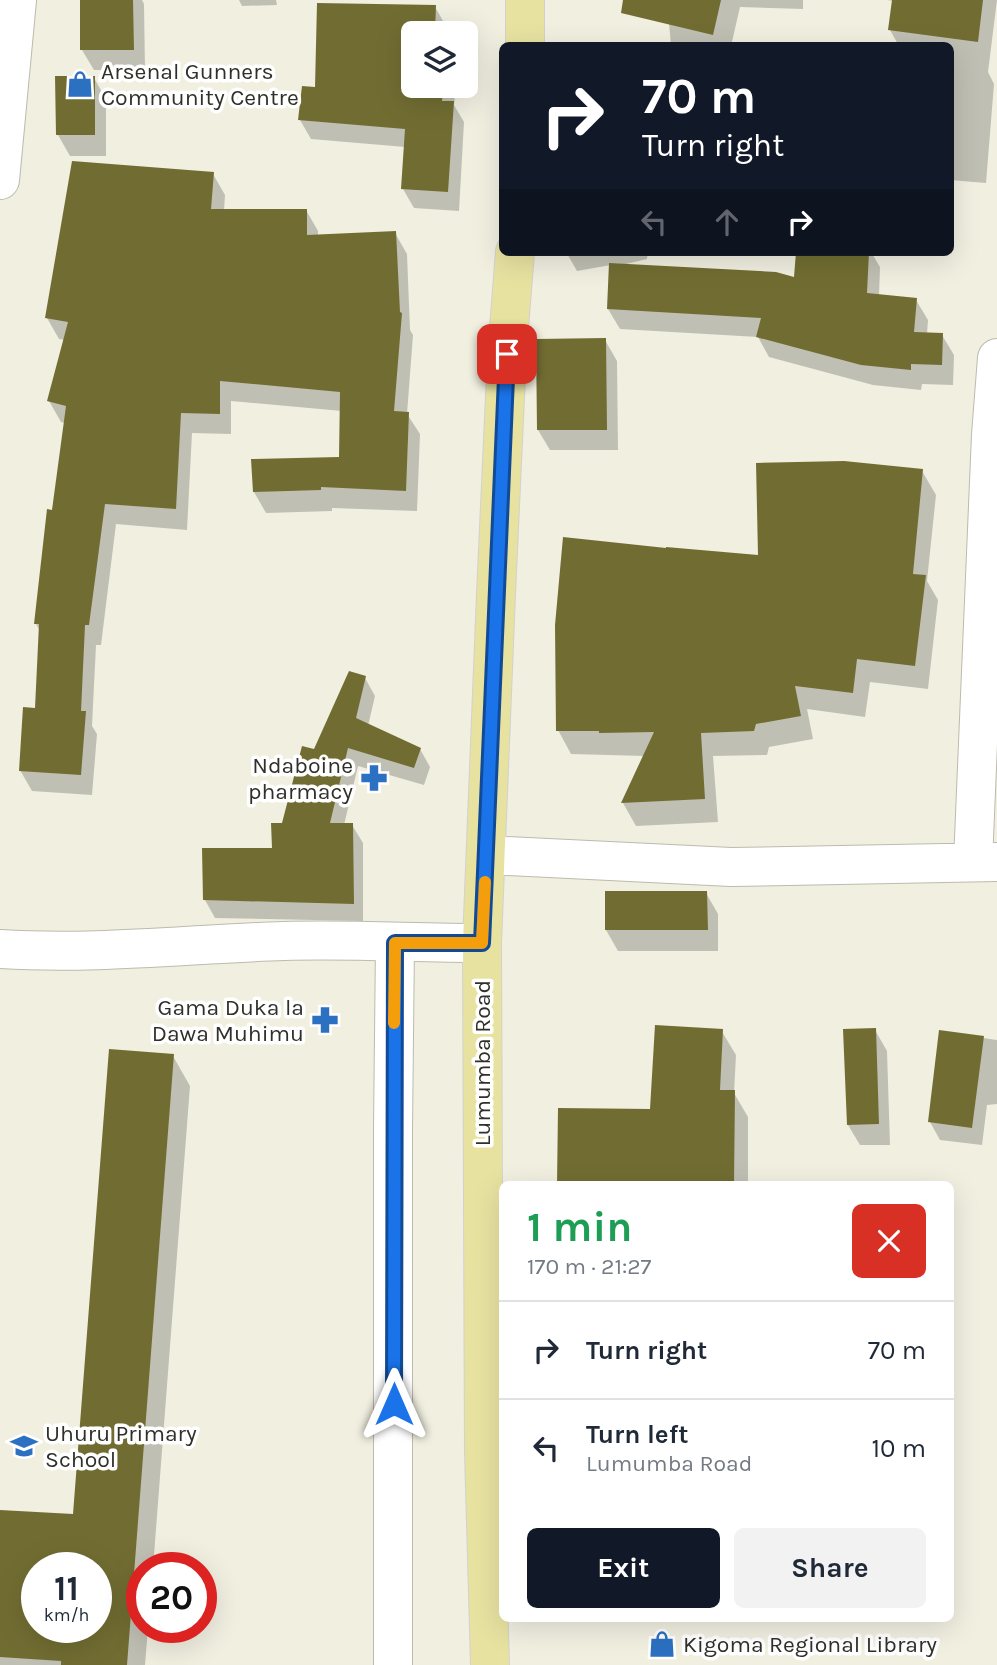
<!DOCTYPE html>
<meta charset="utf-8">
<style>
:root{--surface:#fff;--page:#f2f2f3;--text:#1f2937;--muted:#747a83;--line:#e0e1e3;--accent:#111827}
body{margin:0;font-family:Karla,sans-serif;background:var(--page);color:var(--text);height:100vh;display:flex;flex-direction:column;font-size:26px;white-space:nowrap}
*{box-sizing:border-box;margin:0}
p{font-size:23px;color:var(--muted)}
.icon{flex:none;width:38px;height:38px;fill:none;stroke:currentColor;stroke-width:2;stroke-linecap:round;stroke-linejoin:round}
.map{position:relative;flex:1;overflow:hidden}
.sheet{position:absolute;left:499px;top:1181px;width:455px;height:441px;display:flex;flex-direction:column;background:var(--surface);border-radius:10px;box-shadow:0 7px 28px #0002}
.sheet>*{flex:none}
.banner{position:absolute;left:499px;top:42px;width:455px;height:214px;border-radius:10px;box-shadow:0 7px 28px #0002;background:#111827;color:#fff;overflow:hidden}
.tools{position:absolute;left:401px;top:21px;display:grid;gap:14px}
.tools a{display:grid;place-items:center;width:77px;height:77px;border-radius:10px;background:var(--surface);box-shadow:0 7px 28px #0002;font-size:35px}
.speed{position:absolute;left:21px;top:1552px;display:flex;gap:14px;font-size:35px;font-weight:700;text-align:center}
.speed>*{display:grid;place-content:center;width:91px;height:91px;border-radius:50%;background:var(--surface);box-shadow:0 7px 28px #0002;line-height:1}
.speed small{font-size:18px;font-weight:400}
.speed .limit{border:10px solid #d22;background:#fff;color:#111}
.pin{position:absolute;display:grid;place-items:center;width:60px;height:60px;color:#fff;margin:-30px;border-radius:14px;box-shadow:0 4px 10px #0006}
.me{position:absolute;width:77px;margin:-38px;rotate:0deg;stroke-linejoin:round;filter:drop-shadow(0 0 5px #0008)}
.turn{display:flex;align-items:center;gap:24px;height:147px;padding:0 28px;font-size:32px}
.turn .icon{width:91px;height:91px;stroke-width:2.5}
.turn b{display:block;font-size:49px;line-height:60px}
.lanes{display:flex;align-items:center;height:66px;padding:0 28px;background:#0003;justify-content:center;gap:35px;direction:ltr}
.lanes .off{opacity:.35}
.round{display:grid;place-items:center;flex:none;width:74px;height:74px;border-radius:10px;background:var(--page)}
.head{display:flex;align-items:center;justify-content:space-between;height:119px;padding:0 28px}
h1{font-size:42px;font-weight:700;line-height:52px;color:#1e9e55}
.cta{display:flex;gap:14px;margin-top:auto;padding:14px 28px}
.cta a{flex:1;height:80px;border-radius:10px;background:var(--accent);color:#fff;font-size:28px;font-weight:700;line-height:80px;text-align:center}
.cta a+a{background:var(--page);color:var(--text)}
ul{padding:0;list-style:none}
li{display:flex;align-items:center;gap:21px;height:98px;padding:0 28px;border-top:2px solid var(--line)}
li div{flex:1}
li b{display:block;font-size:26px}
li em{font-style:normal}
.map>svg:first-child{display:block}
</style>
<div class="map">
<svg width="997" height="1665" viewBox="0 0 997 1665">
<rect width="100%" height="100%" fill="#f0efe0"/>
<path fill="#0003" fill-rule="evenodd" d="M81,0H142L144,4L145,70H94L82,50Z
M239,0H276L277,5L242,6Z
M667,0H803V9L740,7L731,46H671Z
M887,0H997L988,72L994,84L986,183L950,180V46H899L890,30L894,1Z
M435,7L446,26V33H413V86L456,87L454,105L464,122L459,211L414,208L403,189L405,147L311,139L300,120L316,89Z
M94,78L106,99V156H70L58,135Z
M213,174L225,195L224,211L306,210L318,231V236L395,233L407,254L410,330L413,335L407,414L420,434L417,511L332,508V511L266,513L254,492L340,459L342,411L231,401V434L192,433L187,530L116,524L101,645H96L92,726L97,734L92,795L32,791L20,770L36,709L40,631L36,624L65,423L61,422L49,401L66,340L59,339L47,318Z
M566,252H648L647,259L622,265L796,279L798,252H871L880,267L879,296L916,300L928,320L927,334L942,335L954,355L953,385L922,384L921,390L873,385L769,357L758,337L620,329L608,309L611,265L577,271Z
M605,340L617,361L618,450H550L538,430Z
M922,471L936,495L927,581L938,600L928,689L870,682L865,717L807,709L813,739L769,747L767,755L713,756L718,822L636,826L623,803L645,756L571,754L558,730L760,556Z
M365,678L375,696L368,726L420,749L430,767L424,785L358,766L344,825H352L363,843V921L215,918L205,900L273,850L315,751Z
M706,893L718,914V951H618L606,930Z
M721,1030L736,1055L734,1093L748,1117V1185H559L651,1111Z
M875,1030L887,1051L890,1145H860L848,1125Z
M941,1032L997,1040V1104L987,1105L982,1145L940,1140L930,1122Z
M173,1056L190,1086L153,1568H142V1628H148L145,1665H0V1511L74,1516ZM37,1568H96V1628H37Z"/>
<path fill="#716d32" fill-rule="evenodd" d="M80,0H133L134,50H80Z
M623,0H721L713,35L621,13Z
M892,0H983L978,42L888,30Z
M317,3L436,5L435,33H413V86H444L442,101H454L448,192L401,189L405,129L298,120L302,86L315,87Z
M55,76H95V135H56Z
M72,161L214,172L211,209H307V235L396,231L400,312L402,313L394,411L409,412L406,491L321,487V490L253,492L251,459L339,457L340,392L220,381V414L181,413L176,509L105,504L89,625H85L81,711H86L81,775L19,771L23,707L35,708L39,624H34L47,509L52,510L66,406L47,401L68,322L45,318Z
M796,252H869L867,293L917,298L914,332L943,333L942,365L911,364V370L861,365L756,337L761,318L607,309L609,263L776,272L794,277Z
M606,338L607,430H537L536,339Z
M844,461L923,469L913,574L926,575L915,666L857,659L853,693L795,686L801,716L756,724L754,731L701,733L705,799L621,803L654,732L599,733V731H556L555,625L563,537L666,548V547L758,555L756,463Z
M349,671L366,676L356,718L421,748L414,768L348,748L330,823H353L354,904L203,900L202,848H272L271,823H282L302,746L314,749Z
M605,891H707L708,930H605Z
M655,1025L723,1029L720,1090H735L734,1185H557L558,1108L650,1109Z
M876,1028L879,1124L847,1125L843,1029Z
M939,1030L984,1036L972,1128L928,1122Z
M109,1049L174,1054L127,1665H61V1661L0,1657V1510L73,1514ZM37,1568H96V1628H37Z"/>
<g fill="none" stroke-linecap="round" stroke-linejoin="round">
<defs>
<path id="minor" d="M0,180L17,0
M486,855L731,867L997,862
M973,862L991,435L997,358
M0,949C95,955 189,944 284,941C350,939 416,943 482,943
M393,1665V1129L395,943"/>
<path id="major" d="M525,0V46
M490,1665L484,1451L482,943L496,594L507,353L515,252"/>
</defs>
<use href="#minor" stroke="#bcbbad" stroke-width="40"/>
<use href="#major" stroke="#d1d1d0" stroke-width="40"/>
<use href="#minor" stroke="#fff" stroke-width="38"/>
<use href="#major" stroke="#e8e2a1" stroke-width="38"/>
</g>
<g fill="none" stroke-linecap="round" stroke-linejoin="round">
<defs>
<path id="route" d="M394,1404L395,943H482L507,354"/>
</defs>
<use href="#route" stroke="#114b97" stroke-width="18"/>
<use href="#route" stroke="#1a73e8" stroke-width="12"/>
<path stroke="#f59e0b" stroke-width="12" d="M394,1023L395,943H482L485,882"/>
</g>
<defs>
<symbol id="shop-bare" viewBox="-9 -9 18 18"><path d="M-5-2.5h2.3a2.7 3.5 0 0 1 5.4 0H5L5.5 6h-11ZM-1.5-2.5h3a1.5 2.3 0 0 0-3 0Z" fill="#2b70c1" stroke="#fff" stroke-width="2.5" paint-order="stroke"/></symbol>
<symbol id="pharmacy-bare" viewBox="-9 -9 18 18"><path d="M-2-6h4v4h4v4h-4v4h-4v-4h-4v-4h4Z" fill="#2b70c1" stroke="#fff" stroke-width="2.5" paint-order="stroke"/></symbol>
<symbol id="school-bare" viewBox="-9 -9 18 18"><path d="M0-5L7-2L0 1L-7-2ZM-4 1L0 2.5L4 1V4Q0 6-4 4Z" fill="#2b70c1" stroke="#fff" stroke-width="2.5" paint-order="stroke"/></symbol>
</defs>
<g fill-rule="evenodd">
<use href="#shop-bare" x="61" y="65" width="38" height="38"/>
<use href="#pharmacy-bare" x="355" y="759" width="38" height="38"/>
<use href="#pharmacy-bare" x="306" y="1001" width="38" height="38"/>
<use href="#school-bare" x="5" y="1427" width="38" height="38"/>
<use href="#shop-bare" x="643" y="1625" width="38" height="38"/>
</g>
<g text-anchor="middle" stroke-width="7" stroke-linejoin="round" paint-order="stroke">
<g font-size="23" fill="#30302a" stroke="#fff" text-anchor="start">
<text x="101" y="79">Arsenal Gunners<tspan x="101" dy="26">Community Centre</tspan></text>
<text x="353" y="773" text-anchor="end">Ndaboine<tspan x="353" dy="26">pharmacy</tspan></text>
<text x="304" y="1015" text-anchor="end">Gama Duka la<tspan x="304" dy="26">Dawa Muhimu</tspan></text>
<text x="45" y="1441">Uhuru Primary<tspan x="45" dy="26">School</tspan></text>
<text x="683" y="1652">Kigoma Regional Library</text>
</g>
<g font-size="23" fill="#30302a" stroke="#fff">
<text transform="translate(482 1063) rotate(-90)" y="8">Lumumba Road</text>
</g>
</g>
</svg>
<div class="tools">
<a><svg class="icon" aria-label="layers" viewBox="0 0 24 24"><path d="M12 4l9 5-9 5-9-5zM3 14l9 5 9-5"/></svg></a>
</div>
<div class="speed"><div>11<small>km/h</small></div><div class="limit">20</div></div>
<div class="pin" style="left:507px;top:354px;background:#d93025"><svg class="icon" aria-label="arrive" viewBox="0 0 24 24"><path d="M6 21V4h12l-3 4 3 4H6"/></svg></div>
<svg class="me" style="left:394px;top:1404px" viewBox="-20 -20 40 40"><path d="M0-17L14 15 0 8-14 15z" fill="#1a73e8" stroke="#fff" stroke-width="4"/></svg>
<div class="banner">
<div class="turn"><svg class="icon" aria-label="right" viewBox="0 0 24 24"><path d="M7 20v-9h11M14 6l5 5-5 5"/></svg><div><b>70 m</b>Turn right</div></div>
<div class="lanes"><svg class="icon off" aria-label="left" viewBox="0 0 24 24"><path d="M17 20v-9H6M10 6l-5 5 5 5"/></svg><svg class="icon off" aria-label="ahead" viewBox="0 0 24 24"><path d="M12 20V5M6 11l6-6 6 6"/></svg><svg class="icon" aria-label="right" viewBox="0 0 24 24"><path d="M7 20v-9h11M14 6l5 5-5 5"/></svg></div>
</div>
<section class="sheet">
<div class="head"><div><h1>1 min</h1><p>170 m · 21:27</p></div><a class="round" style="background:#d93025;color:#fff"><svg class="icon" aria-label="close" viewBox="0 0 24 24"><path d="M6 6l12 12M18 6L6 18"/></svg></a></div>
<ul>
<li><svg class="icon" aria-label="right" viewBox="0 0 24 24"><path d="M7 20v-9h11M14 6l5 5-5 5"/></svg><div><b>Turn right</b></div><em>70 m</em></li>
<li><svg class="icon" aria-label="left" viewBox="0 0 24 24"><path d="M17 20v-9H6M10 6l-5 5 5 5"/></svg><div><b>Turn left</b><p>Lumumba Road</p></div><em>10 m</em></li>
</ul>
<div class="cta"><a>Exit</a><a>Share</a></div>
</section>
</div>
